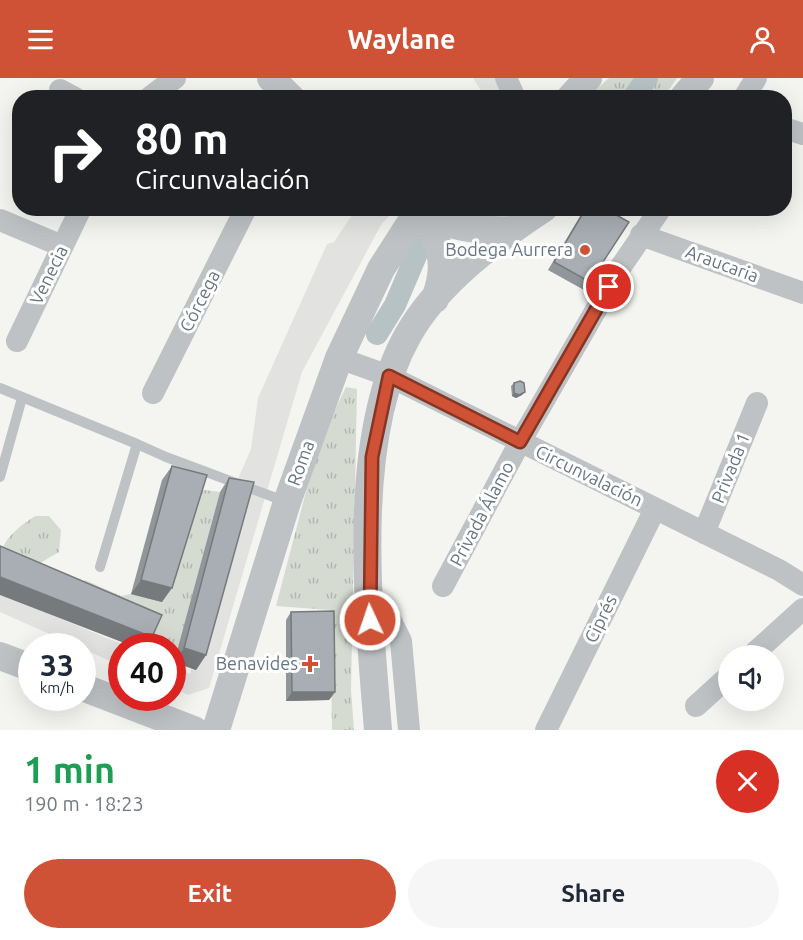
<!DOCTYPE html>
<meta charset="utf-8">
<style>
:root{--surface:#fff;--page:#f6f6f7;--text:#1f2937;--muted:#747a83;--accent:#cf5136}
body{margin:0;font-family:Ubuntu,sans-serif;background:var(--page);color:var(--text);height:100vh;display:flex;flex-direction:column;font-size:22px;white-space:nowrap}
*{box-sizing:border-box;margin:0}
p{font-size:20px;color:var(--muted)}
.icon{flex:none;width:33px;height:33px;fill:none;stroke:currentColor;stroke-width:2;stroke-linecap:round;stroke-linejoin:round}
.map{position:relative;height:652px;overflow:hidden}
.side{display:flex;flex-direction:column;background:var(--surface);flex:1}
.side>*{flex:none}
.guide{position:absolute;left:12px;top:12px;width:780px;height:126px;border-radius:24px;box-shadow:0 6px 24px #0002;background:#202124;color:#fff;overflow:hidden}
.controls{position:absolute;left:718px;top:567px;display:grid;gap:12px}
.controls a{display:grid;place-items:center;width:66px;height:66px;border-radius:50%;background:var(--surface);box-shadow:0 6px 24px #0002;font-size:30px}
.speed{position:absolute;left:18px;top:555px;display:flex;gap:12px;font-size:30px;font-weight:700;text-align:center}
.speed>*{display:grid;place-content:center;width:78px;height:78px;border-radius:50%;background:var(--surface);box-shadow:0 6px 24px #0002;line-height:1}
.speed small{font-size:15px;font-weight:400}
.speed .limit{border:9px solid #d22;background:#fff;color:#111}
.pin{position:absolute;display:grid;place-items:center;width:51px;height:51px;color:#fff;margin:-26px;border:3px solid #fff;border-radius:50%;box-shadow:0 2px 6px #0007}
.me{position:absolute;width:66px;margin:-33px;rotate:357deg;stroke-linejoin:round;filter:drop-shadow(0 0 4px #0008)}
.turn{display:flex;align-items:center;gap:21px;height:126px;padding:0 24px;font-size:27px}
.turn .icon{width:78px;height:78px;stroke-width:2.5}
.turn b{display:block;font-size:42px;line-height:51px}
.round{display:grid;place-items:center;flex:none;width:63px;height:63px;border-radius:32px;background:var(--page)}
.summary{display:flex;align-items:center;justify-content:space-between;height:102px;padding:0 24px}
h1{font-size:36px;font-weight:600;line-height:45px;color:#1e9e55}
.cta{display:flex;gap:12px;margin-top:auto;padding:12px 24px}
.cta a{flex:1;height:69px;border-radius:36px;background:var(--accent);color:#fff;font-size:24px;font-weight:600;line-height:69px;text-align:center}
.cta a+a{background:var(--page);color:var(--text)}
header{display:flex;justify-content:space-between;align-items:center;height:78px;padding:0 24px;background:var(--accent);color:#fff;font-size:27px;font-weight:600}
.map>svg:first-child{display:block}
</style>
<header><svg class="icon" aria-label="menu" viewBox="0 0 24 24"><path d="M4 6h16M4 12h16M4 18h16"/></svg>Waylane<svg class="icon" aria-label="person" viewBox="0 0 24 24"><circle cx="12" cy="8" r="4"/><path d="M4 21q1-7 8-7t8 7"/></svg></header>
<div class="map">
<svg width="803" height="652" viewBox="0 0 803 652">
<defs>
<pattern id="grass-tufts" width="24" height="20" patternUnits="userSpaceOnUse" patternTransform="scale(1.5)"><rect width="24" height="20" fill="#d6dbd2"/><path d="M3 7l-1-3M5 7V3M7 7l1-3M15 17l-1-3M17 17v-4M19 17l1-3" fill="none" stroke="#b1b6b0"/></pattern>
</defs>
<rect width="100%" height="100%" fill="#f4f4f1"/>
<path fill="#e2e3e1" d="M473,0H498L509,19H485Z
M356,131H395L381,147L302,294L209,610L188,617L173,610V589L190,596L233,426L234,410L251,371L258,320L327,166L334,164Z
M0,515L126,568H122L121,588L0,534Z"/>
<path fill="url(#grass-tufts)" d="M609,0H677L664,19L587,20Z
M346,309L357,311L351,612L354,652H332L330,532L276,528L319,364Z
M197,411L220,414L174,584L172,568H149L152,551L78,519L85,502L121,518L131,516Z
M35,438H49L61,452L59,474L35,488L0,476C7,457 19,449 35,438Z"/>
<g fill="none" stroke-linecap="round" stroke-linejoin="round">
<path stroke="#b7c2c4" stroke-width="22" d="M633,20L647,0
M377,256L395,227L421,166"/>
<path stroke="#bec2c5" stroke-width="10" d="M0,310L137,366
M0,399L22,320
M100,489L137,366L166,379L287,424"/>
<path stroke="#bec2c5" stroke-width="22" d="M506,0L515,20
M60,12L75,20
M149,20L175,0
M744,20L756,0
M784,50L803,56
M0,142L62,168
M641,157L803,215
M17,263L81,130
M339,280L389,298L779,492L803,507
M153,315L246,130
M704,455L757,325
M443,508L520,364L620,190L661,130
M368,520L391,543L401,563L409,652
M751,578L803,531
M696,628L729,598
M546,652L655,431"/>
<path stroke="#bec2c5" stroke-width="28" d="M271,0L291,20
M570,20L588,0
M683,20L700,0
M417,130C445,150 478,153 511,152
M418,132C439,166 450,181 435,221
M0,578L32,590
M82,609L194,652
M216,652L287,424L339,280L381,191L420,130
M378,652C369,536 349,361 408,257C438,204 494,163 544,130"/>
</g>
<path fill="#90969a" d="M585,130H604L629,144L584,212L548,192Z
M514,305L522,317L516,320L512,318L511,308Z
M172,388L162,524L131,516L162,402Z
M229,400L206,577L196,592L174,584L220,414Z
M291,534L335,614L329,622L286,623V542Z"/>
<path fill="#767a7d" d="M525,314L522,317L516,320L512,318L514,315Z
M0,499L152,559L145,568H132L0,517Z
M141,502L172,510L162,524L131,516Z
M184,570L206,577L196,592L174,584Z
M292,614H335L329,622L286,623Z"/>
<path fill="#a8aeb3" stroke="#767a7d" stroke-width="1.5" d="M586,130H604L629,144L590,204L554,184Z
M520,303L524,305L525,314L519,317L514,315V305Z
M172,388L207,397L172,510L141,502Z
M229,400L254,404L206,577L184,570Z
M0,468L162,537L152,559L0,499Z
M334,533L335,614H292L291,534Z"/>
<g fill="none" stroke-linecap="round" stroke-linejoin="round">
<defs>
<path id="route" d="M370,542L372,379L389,298L520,364L609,209"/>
</defs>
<use href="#route" stroke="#873523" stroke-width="15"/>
<use href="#route" stroke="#cf5136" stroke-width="10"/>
</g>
<g fill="#cf5136" stroke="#fff" stroke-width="2">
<circle cx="585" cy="172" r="6"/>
<path d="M307 577h6v6h6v6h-6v6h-6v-6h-6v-6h6z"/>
</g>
<g text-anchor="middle" stroke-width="6" stroke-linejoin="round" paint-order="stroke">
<g font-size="18" fill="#66757f" stroke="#fff" text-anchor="end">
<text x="573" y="178">Bodega Aurrera</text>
<text x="298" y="592">Benavides</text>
</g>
<g font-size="18" fill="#66757f" stroke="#fff">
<text transform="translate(722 186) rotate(20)" y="6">Araucaria</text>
<text transform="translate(49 197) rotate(-64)" y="6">Venecia</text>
<text transform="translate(200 223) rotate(-63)" y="6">Córcega</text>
<text transform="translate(301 385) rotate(-70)" y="6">Roma</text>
<text transform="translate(731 390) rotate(-68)" y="6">Privada 1</text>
<text transform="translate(589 398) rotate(26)" y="6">Circunvalación</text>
<text transform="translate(482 436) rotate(-62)" y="6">Privada Álamo</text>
<text transform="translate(601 541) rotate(-64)" y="6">Ciprés</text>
</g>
</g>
</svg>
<div class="controls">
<a><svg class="icon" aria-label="sound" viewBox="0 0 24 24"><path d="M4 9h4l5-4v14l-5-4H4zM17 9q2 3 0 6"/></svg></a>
</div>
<div class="speed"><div>33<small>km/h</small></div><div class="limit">40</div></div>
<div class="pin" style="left:609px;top:209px;background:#d93025"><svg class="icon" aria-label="arrive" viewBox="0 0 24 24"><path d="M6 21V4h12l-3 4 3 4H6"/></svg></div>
<svg class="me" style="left:370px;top:542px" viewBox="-20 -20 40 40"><circle r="17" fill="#cf5136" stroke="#fff" stroke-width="3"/><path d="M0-11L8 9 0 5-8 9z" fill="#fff"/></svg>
<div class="guide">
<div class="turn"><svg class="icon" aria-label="right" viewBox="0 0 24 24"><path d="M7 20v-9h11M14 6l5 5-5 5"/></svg><div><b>80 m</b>Circunvalación</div></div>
</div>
</div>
<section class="side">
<div class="summary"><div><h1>1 min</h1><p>190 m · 18:23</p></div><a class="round" style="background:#d93025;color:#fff"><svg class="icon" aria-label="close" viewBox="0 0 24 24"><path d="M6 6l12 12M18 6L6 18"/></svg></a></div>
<div class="cta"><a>Exit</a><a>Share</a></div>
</section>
